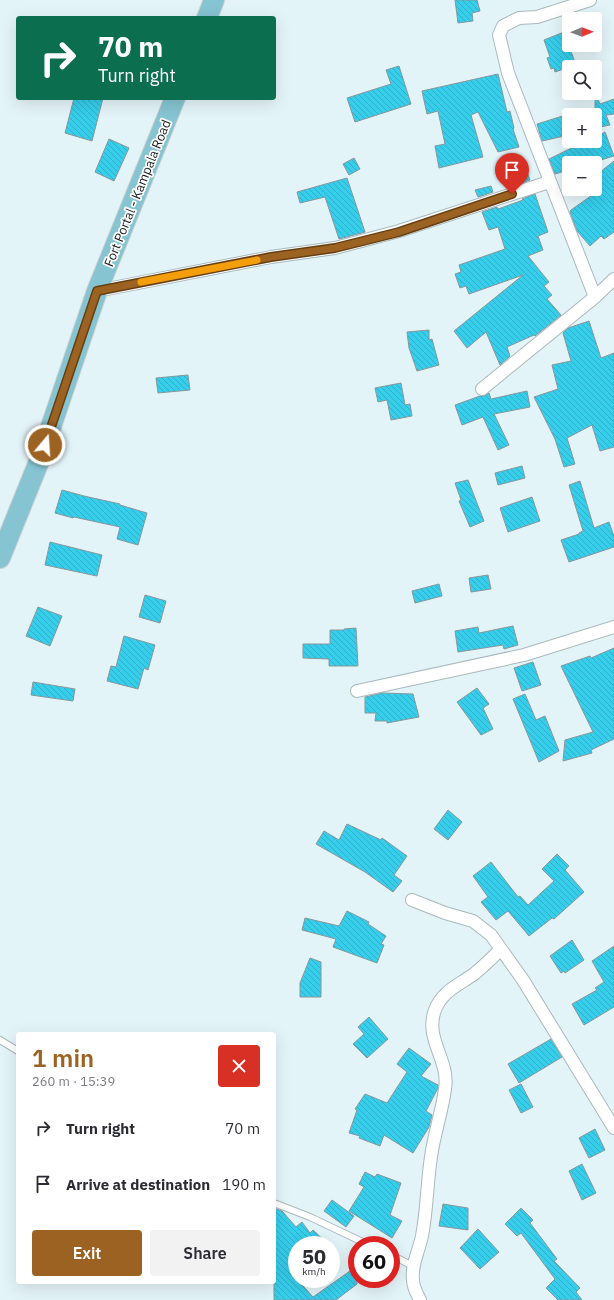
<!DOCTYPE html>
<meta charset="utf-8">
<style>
:root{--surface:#fff;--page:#f2f2f3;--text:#2b2b33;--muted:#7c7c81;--accent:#9c6221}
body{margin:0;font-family:"IBM Plex Sans",sans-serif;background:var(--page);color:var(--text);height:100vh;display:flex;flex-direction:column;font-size:15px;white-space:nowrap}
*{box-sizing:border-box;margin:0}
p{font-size:13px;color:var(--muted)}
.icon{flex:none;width:22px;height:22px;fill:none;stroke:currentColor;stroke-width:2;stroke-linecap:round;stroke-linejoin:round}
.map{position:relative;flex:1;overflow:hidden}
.details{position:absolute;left:16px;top:1032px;width:260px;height:252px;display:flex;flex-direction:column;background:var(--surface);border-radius:4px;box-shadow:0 4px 16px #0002}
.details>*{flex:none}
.hud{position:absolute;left:16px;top:16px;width:260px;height:84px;border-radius:4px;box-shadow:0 4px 16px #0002;background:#0b6e4f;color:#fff;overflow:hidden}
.needle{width:26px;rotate:89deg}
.buttons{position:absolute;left:562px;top:12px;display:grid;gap:8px}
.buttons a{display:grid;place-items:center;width:40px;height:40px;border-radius:4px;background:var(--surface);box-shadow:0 4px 16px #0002;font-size:20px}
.speed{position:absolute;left:288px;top:1236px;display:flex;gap:8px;font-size:20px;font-weight:700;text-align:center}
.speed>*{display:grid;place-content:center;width:52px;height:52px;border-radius:50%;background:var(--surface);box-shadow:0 4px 16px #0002;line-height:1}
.speed small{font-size:10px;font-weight:400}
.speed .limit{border:6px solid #d22;background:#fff;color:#111}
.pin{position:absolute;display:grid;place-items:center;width:34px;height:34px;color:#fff;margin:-41px -17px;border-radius:50% 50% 50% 0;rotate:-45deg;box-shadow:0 0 4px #0007}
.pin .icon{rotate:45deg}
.me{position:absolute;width:44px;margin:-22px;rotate:18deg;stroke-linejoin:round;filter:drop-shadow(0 0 3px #0008)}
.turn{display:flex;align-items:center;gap:14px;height:84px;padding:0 16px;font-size:18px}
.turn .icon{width:52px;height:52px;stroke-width:2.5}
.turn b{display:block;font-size:28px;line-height:34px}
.round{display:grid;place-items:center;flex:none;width:42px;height:42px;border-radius:4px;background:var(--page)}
.headline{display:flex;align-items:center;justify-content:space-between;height:68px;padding:0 16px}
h1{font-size:24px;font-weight:600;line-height:30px;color:var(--accent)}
.primary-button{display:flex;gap:8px;margin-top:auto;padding:8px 16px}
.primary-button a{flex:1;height:46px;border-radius:4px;background:var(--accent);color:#fff;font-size:16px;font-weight:600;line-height:46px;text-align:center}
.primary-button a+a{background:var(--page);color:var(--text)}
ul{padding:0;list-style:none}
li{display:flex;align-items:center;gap:12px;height:56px;padding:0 16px}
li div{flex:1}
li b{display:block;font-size:15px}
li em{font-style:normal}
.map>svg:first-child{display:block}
</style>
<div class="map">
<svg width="614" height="1300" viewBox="0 0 614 1300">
<defs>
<pattern id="building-back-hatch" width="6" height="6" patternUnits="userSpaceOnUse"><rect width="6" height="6" fill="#36ceeb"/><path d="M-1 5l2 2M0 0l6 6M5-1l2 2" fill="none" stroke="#2fb0c9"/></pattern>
</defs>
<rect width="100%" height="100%" fill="#e3f4f9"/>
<path fill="url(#building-back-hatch)" stroke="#87979a" d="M455,0H477L480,11L472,13L473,21L458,23Z
M564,32L576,65L555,72L554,68L551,69L547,58L550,57L544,40Z
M399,66L411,104L355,122L347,98L391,84L386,70Z
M498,74L507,112L510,111L514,128L513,129L519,147L498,152L478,112L471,115L483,157L439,168L435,146L445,144L438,111L427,114L422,91Z
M595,92L600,104L614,99V114L606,115L610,125L595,128Z
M74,98H103L92,141L65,133Z
M569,114V135L542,141L537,124Z
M605,132L614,156L591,163H569V170L555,174L549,159L586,141H595V137Z
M109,139L129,148L114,181L95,172Z
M354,158L360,169L349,175L343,164Z
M614,161V232L604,239L601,236L590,246L577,231L570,212L571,210L595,193V176Z
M526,169L530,180L515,185L511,177Z
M347,178L365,232L339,239L325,197L300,203L297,192Z
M491,186L493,192L478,197L475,190Z
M535,194L548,232L538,236L543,250L528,256L549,282L544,286L552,295L547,299L561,315L535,336L534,335L507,347L510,356L500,365L486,332L467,348L454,331L523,275L469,294L466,286L460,288L455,274L461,272L459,265L505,249L498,227L489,230L482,212L497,207L498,209L523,200L522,199Z
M589,321L601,358L614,353V447L600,451L592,425L567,438L575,464L564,467L555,439L534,397L558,389L552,365L571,361L563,333L568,328Z
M429,330V340L432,339L439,365L417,371L409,348L407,332Z
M188,375L190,390L158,393L156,378Z
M401,383L405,405L410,404L412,416L391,420L387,400L378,402L375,388Z
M527,391L530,407L494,414L509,445L498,450L483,417L462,425L455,405L480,396H484L489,393L491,399Z
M522,466L525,478L498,485L495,473Z
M468,480L484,521L470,527L459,501L461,500L455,483Z
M580,481L594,528L609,522L614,536V547L569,562L561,540L579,534V533L583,531L569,485Z
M62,490L84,496L120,504V505L147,513L138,545L117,539L120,527L74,517L73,518L55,513Z
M532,497L540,521L508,532L500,508Z
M50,542L102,555L97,576L45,565Z
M488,575L491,589L471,592L469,578Z
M439,584L442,596L415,603L412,591Z
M145,595L166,601L160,623L139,617Z
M38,607L62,616L50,646L26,636Z
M513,626L518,645L504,649L503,645L458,652L455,631L478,627L479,633Z
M356,628L358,666H329V659L303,658V644H330V630H344V629Z
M124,636L155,645L148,670L144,668L138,689L107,681L111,666L116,667Z
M614,648V739L591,750L592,753L563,761L565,740L593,732L561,666L590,656L591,658Z
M533,662L541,685L522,691L514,668Z
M33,682L75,689L73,701L31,695Z
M477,688L489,704L483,708L493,729L481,735L457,702Z
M382,693L413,694L419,717L387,723V721H375L376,713H365V697Z
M525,694L536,720L545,716L559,751L539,762L513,699Z
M448,810L462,822L448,840L434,829Z
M347,824L381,840L382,838L407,856L394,875L402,881L393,892L365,872L316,844L324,831L339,840Z
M557,854L569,866L565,870L584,892L554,919L552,918L529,936L508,911L496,920L481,902L488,897L473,876L491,862L518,897L520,896L528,905L554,881L542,869Z
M347,911L369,922L368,924L386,936L381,944L384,945L377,963L333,947L336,939L302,930L305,918L339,926Z
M572,940L584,960L565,973L564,971L561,973L550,956Z
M614,946V1007L584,1025L572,1004L597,990L595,988L604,982L592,961Z
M310,958L321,962V997H300V983Z
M369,1017L388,1039L367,1058L353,1044L364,1034L358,1027Z
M551,1039L562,1057L519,1083L508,1064Z
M409,1048L431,1064L421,1076L438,1085L437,1090L426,1111L432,1115L429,1127L413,1153L384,1135L380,1146L359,1138L360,1136L349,1133L357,1110L355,1109L365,1094L387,1103L407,1072L397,1064Z
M521,1084L533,1107L521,1113L509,1090Z
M595,1129L605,1150L589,1158L579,1138Z
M582,1164L596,1193L582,1200L569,1171Z
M365,1172L375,1177L377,1174L401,1183L390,1215L402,1221L392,1238L349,1211L364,1187L359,1184Z
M332,1200L354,1216L346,1227L324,1211Z
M443,1204L468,1208V1230L439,1226Z
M274,1208L282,1211L296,1227L302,1222L310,1233L313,1230L329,1245H297V1279L313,1297L357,1266V1284L336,1300H274Z
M521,1208L533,1220L530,1223L557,1259L554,1261L580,1288L576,1292L582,1300H558L546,1288L555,1279L521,1233L517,1236L505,1224Z
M478,1229L499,1252L480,1269L460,1248Z"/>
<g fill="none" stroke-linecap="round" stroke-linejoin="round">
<defs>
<path id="lane" d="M0,1040L18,1051
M274,1203L310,1217L369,1245
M391,1255L413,1266"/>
<path id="street" d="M590,0L537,17L519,18L503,26L499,35L508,73L595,297
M97,291L271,257L335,248L399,231L549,182
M482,389L595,297L614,279
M357,691L524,655L614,627
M412,900L445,913L473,921L491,935L523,980L614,1128
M420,1300C417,1294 413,1287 413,1280C411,1265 419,1251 422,1236C427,1210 427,1183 431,1157C434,1134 442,1112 445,1089C450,1060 424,1039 435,1010C442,991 459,985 474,974C484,966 492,958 501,949"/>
<path id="primary" d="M207,18L214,0
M0,558L40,459L97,291L175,98"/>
</defs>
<use href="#lane" stroke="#a8b9bd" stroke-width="8"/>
<use href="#street" stroke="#a8b9bd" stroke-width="14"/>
<use href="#primary" stroke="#d1d2d2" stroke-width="22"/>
<use href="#lane" stroke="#fff" stroke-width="6"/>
<use href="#street" stroke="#fff" stroke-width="12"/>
<use href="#primary" stroke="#86c4d1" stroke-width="20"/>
</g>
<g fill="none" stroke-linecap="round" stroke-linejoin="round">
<defs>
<path id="route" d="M45,445L97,291L271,257L335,248L399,232L512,194"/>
</defs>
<use href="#route" stroke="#654015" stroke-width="10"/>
<use href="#route" stroke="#9c6221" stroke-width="7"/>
<path stroke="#f59e0b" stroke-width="7" d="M141,282L257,260"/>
</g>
<g text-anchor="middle" stroke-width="3.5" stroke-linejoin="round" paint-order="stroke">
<g font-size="13" fill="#191f20" stroke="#fff">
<text transform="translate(137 193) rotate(-68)" y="5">Fort Portal - Kampala Road</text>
</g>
</g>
</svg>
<div class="buttons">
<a><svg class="needle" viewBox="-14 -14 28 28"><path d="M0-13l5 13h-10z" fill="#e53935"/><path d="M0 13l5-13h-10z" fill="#7c7c81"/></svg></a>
<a><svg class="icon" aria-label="search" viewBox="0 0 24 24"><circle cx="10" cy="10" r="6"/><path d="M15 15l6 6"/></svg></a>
<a>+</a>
<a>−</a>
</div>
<div class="speed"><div>50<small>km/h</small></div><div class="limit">60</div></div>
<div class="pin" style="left:512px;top:194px;background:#d93025"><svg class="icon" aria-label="arrive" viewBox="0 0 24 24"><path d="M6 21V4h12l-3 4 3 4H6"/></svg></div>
<svg class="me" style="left:45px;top:445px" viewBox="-20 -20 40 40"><circle r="17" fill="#9c6221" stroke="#fff" stroke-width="3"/><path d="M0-11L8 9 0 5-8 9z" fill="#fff"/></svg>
<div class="hud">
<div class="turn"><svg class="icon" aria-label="right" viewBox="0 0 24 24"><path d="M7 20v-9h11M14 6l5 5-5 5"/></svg><div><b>70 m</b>Turn right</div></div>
</div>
<section class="details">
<div class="headline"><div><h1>1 min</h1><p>260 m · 15:39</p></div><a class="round" style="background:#d93025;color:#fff"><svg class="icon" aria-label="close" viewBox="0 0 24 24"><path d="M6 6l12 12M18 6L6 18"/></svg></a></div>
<ul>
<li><svg class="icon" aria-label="right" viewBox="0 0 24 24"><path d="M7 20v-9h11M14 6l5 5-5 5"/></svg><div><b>Turn right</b></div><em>70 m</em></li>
<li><svg class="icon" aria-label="arrive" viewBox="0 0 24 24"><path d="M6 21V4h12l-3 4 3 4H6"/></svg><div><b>Arrive at destination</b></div><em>190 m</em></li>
</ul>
<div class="primary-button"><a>Exit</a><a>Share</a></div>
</section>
</div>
